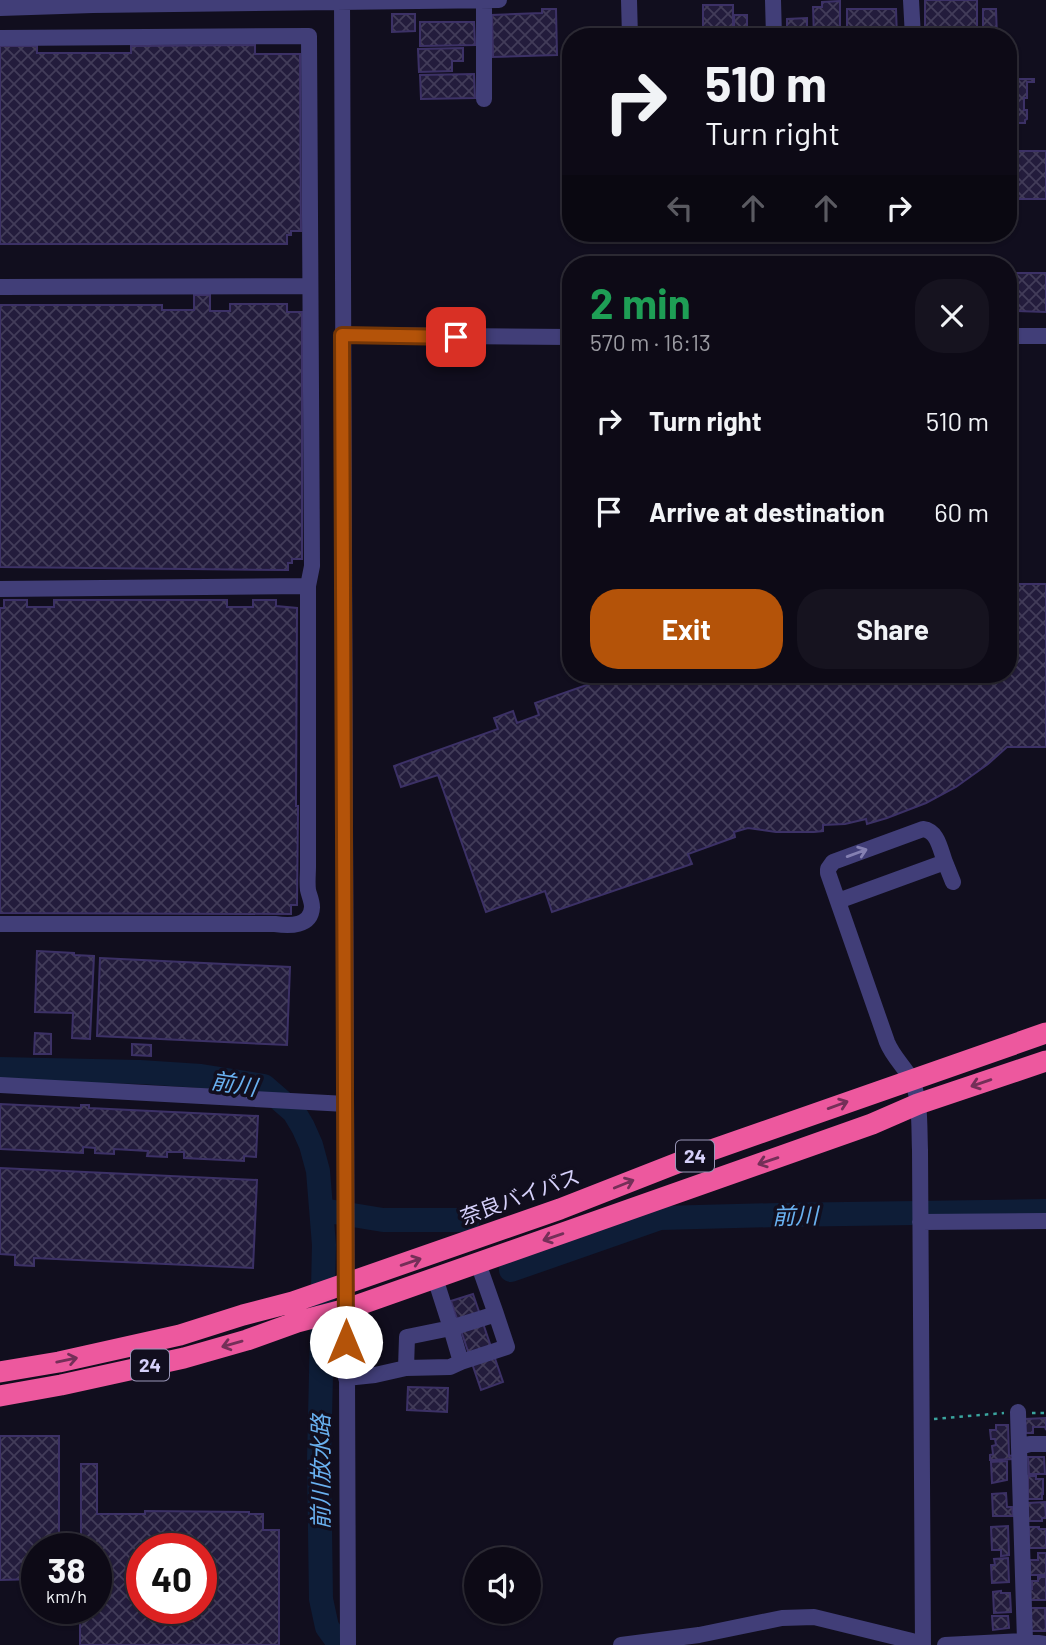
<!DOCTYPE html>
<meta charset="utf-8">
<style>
:root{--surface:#0d0a16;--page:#16131f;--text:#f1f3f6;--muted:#9a9aa1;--line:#2d2b35;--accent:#b45309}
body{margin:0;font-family:Barlow,"Noto Sans JP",sans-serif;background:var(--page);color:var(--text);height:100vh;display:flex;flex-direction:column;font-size:26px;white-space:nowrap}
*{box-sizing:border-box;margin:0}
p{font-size:23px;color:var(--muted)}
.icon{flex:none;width:38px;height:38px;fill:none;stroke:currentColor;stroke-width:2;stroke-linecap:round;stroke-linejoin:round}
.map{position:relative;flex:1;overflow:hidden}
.sheet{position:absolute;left:562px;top:256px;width:455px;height:427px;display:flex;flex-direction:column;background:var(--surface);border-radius:28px;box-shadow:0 2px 5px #0004,0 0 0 2px var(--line)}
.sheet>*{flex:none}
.top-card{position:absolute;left:562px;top:28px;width:455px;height:214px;border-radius:28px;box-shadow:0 2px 5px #0004,0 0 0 2px var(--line);background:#0d0a16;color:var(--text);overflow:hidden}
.fabs{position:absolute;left:464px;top:1547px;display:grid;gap:14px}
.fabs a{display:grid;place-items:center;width:77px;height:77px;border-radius:50%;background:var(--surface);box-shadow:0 2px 5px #0004,0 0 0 2px var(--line);font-size:35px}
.speed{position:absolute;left:21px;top:1533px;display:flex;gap:14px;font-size:35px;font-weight:700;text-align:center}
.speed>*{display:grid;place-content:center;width:91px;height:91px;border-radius:50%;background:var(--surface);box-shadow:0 2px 5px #0004,0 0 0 2px var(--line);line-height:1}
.speed small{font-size:18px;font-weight:400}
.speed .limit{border:10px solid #d22;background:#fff;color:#111}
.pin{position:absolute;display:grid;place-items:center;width:60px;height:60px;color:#fff;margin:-30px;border-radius:14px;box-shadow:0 4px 10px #0006}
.me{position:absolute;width:77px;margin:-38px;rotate:0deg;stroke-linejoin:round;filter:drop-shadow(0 0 5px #0008)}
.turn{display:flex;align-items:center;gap:24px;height:147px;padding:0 28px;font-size:32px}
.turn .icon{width:91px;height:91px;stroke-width:2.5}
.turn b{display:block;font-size:49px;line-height:60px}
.lanes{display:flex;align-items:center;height:66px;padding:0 28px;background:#0003;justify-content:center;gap:35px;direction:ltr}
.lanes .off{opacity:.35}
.round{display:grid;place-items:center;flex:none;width:74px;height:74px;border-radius:28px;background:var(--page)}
.summary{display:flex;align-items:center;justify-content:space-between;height:119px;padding:0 28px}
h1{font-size:42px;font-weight:700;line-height:52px;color:#1e9e55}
.action{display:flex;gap:14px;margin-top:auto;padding:14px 28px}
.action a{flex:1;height:80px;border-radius:28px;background:var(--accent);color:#fff;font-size:28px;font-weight:700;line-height:80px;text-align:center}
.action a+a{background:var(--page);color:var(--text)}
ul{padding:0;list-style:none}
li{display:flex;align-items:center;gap:21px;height:91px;padding:0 28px}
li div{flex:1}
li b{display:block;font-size:26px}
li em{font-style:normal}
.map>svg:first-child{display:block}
</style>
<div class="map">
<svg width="1046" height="1645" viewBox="0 0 1046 1645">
<defs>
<pattern id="building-cross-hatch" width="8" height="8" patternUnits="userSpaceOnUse" patternTransform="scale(1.75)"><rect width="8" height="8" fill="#231c3c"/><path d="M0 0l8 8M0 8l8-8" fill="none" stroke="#423c59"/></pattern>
</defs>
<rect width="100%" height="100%" fill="#110e1e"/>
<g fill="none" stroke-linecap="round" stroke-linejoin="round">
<path stroke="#0e1d37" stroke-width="24" d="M0,1069L140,1072L201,1076L264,1086L294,1112L303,1127L311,1145L318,1171L324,1245L319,1461L321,1599L327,1627L340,1645
M322,1210L383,1220H468
M511,1270L660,1218L778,1215L1046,1211"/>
</g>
<path fill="url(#building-cross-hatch)" stroke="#3c3166" stroke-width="2" fill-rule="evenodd" d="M925,0H977V29H973V37H925Z
M840,1V37H814L813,7H822V2Z
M703,5H733V29H703Z
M542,9H556L557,55L493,57L492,15L542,13Z
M847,9H896L897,37H847Z
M983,9H996L997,37H983Z
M392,14H415V31L392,32Z
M734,15H747V29H734Z
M807,18V37H787V19Z
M420,22H474L475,45L420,46Z
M637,30H668V37H637Z
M255,45V54H300L301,231H291V235H287V244H0V46H37V53H131V46Z
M463,48V61H452V71L419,72L418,49Z
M474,74L475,98L421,99L420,75Z
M562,79H570V96H562Z
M1008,79H1034V82H1027V98H1024V110H1027V119L1025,120V123H1008Z
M1008,151H1046V199H1008Z
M945,261H990V264H945Z
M1014,273H1046V312L1015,311Z
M194,295H210V311H230V304H287V312H302V559H292V563H288V570L0,567V305H162V310H194Z
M1008,584H1046V747H1007L988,764L956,787L926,803L887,818L867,824L866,819L845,824L823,825V831L814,832H776L748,828L734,832L735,837L688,854L692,864L552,912L545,891L486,912L438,775L401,787L394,766L498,729L494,718L513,711L517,723L539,715L535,703L618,674H626L630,684L659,674H1008Z
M4,600H27V607H54V600H227V607H253V600H276V606L297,608L296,806H298L297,905H291V914L0,913V608H4Z
M37,951L74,953V955L94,956L90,1039L72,1038L73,1013L35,1012Z
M100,958L290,967L287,1045L97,1036Z
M35,1033L51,1034V1054H34Z
M132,1044L151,1045V1056L132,1055Z
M0,1104L81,1108V1105H89V1108L258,1116L256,1157L244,1156V1161L184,1158V1152H167V1157L147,1156L148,1151L114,1149V1154L95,1153V1148L83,1147V1153L0,1149Z
M0,1168L257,1180L253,1268L34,1258V1266L15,1265V1255L0,1254Z
M473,1294L503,1382L481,1390L451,1301Z
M408,1387L448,1388L447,1412L407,1410Z
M1046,1418V1430L1045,1427H1033V1433H1026L1025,1419Z
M996,1425H1008L1009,1456L1014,1455V1459L990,1460V1455L993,1454L992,1446L996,1445L995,1439H991L990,1430H996Z
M0,1436H59V1549H37V1579L0,1580Z
M1028,1457H1044L1045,1474H1029Z
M1007,1461V1480L992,1483L991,1462Z
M81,1464H97V1514H145V1511L249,1512V1514H263V1530H279V1645H80V1608H96V1549H81ZM142,1549H201V1608H142Z
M1028,1476H1036V1479H1043V1494H1042V1499H1028Z
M1006,1493L1007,1507H1012L1013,1516H993L992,1494Z
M1045,1502L1046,1518H1042V1521H1028V1503Z
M1008,1526L1009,1555L1001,1556V1550H992L991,1527Z
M1029,1527H1039V1529H1046V1548H1029Z
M1038,1553H1046V1575H1030V1560H1038Z
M1008,1558L1009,1582L992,1583L991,1565H995L994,1559Z
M1038,1577H1046V1600H1030V1589H1032V1581H1038Z
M1001,1591V1593H1010L1011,1612L994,1613L993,1592Z
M1031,1608H1045L1046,1631H1031Z
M992,1616H1008L1009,1628L993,1630Z"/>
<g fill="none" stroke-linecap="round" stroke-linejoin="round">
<path stroke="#3aa49e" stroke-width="2.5" stroke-dasharray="3.5 5" stroke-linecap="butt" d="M1032,1413H1046
M934,1419L1004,1413"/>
<path stroke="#413e78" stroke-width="16" d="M342,0L348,1645
M484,0V99
M629,0L630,37
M773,0L774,37
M911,0L913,37
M0,8L93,5L499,0
M0,38L309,36L312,566L308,586
M0,287L310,286
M342,335L570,337
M1008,336H1046
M0,589L308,586V867C308,874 307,882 308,890C309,895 312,901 312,907C311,927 289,926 275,924H0
M945,862L953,882
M838,901L945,862C940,849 938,831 923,829L833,862L828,869V873L887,1042C893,1057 904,1066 911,1079C921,1098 919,1129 920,1150L923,1645
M0,1085L346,1104
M920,1222L1046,1221
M461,1362L507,1347L496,1314
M406,1368L450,1367L461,1362L451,1328L496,1314L478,1263
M346,1378L375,1375L406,1368L407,1337L451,1328L435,1278
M1018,1412L1019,1447
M1025,1641L1019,1447L1030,1444H1046
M621,1645L699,1635L782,1618L814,1617L912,1641
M945,1645L1025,1641L1046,1644"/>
<path stroke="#ed589e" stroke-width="21" d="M0,1372L59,1362L180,1335L243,1315L293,1302L560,1209L703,1153L1046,1033
M0,1396L61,1385L184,1358L247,1340L297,1322L347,1309L872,1124L918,1104L1046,1061"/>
</g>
<defs><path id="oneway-shaft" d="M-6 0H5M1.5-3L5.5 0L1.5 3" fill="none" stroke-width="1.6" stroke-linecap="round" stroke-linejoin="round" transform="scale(1.75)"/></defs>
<use stroke="#8480b2" href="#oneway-shaft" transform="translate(857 853) rotate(-20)"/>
<g stroke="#742f58">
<use href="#oneway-shaft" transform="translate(981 1083) rotate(161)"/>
<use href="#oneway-shaft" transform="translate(838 1105) rotate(-20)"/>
<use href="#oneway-shaft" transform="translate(768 1161) rotate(161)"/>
<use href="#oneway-shaft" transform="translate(624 1184) rotate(-22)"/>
<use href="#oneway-shaft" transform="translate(553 1237) rotate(161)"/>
<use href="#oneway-shaft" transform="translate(411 1262) rotate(-19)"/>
<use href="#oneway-shaft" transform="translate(232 1344) rotate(164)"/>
<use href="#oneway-shaft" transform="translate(67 1360) rotate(-12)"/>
</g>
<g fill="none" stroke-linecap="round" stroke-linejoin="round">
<defs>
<path id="route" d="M346,1342L342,335L456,337"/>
</defs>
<use href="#route" stroke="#753606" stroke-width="18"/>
<use href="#route" stroke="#b45309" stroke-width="12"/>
</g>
<g text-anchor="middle" stroke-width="7" stroke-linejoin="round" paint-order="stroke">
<g fill="#110e1e" stroke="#9a96b8" stroke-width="2">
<rect x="676" y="1140.5" width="38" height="31" rx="5"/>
<rect x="131" y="1349.5" width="38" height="31" rx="5"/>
</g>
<g font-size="19" font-weight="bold" fill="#d5d0fa">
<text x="695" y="1163">24</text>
<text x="150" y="1372">24</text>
</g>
<g font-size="21" fill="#d5d0fa" stroke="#110e1e">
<text transform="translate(520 1197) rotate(-20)" y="7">奈良バイパス</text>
</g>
<g font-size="23" font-style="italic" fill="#69b0ef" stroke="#110e1e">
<text transform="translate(234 1084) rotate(9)" y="8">前川</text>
<text transform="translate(795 1216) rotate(-1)" y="8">前川</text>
<text transform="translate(321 1472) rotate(-90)" y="8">前川放水路</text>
</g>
</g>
</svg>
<div class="fabs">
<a><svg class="icon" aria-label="sound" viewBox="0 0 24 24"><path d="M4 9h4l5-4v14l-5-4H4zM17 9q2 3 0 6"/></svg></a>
</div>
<div class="speed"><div>38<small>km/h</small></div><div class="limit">40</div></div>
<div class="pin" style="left:456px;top:337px;background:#d93025"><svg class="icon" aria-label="arrive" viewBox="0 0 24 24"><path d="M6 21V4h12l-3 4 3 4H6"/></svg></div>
<svg class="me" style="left:346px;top:1342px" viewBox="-20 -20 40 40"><circle r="19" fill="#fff"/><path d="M0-13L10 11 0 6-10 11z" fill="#b45309"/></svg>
<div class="top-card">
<div class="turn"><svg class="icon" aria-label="right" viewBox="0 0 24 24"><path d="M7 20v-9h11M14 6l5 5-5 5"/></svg><div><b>510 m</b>Turn right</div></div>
<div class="lanes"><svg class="icon off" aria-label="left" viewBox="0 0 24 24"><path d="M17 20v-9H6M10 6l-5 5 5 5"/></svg><svg class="icon off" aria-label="ahead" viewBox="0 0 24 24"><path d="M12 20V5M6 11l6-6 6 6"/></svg><svg class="icon off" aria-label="ahead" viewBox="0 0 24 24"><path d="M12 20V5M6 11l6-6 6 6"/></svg><svg class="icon" aria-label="right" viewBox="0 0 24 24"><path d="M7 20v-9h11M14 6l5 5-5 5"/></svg></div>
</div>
<section class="sheet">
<div class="summary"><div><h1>2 min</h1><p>570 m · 16:13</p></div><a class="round"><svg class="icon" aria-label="close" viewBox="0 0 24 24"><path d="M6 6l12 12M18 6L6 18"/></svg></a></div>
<ul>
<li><svg class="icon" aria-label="right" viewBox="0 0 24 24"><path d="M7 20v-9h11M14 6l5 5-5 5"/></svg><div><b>Turn right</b></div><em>510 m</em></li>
<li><svg class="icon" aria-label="arrive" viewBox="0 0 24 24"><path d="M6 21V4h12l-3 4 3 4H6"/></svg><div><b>Arrive at destination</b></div><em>60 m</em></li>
</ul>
<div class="action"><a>Exit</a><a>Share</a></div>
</section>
</div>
